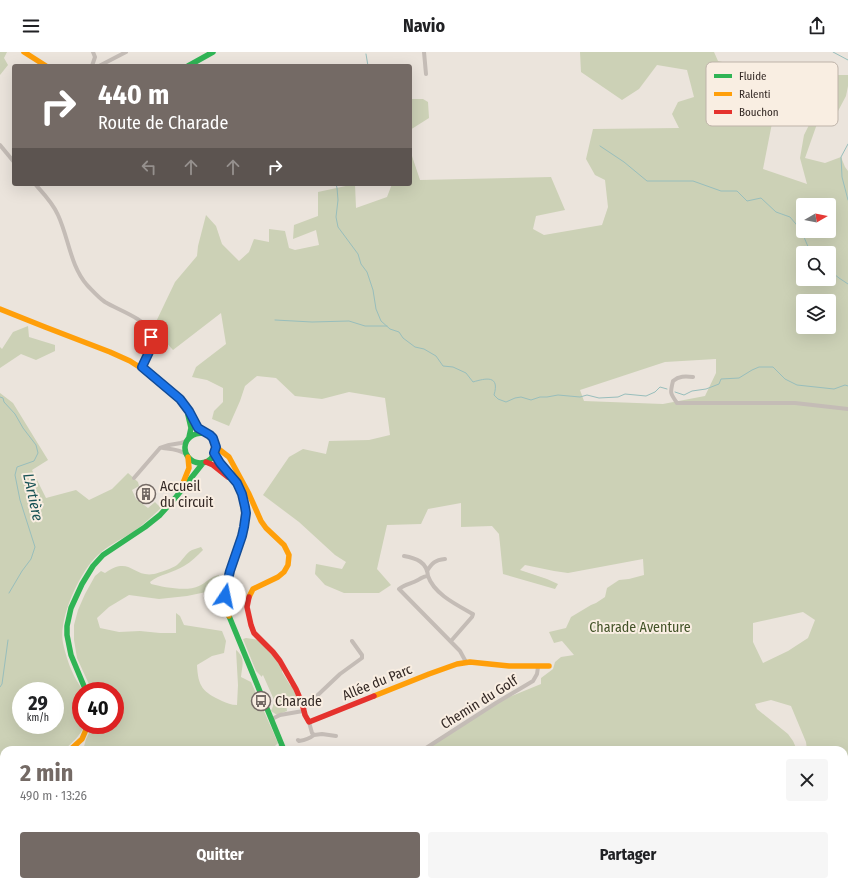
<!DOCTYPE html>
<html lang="fr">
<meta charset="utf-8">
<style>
:root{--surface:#fff;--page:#f6f6f6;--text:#202124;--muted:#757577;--accent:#746a65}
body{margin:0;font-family:"Fira Sans Condensed",sans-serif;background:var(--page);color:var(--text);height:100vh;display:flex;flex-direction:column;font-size:15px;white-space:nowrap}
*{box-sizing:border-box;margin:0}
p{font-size:13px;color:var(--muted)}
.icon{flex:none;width:22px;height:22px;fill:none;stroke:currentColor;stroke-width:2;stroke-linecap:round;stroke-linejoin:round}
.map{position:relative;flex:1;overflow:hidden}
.panel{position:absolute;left:0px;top:694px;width:848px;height:140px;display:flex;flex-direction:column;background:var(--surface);border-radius:12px 12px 0 0;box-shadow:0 4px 16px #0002}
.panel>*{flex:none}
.banner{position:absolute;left:12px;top:12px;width:400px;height:122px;border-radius:4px;box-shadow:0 4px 16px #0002;background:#746a65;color:#fff;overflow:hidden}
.needle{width:26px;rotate:81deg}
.buttons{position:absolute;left:796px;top:146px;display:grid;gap:8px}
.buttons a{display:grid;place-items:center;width:40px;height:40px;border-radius:4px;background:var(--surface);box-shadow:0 4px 16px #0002;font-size:20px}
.speed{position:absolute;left:12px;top:630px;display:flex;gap:8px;font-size:20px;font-weight:700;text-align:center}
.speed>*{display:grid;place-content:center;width:52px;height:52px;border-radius:50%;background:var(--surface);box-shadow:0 4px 16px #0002;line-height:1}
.speed small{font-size:10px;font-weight:400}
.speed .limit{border:6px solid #d22;background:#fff;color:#111}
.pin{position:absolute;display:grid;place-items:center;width:34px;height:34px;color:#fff;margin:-17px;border-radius:8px;box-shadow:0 2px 6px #0006}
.me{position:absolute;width:44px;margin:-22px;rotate:11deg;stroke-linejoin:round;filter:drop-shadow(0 0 3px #0008)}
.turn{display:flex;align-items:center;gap:14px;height:84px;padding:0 20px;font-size:18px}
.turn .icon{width:52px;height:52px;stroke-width:2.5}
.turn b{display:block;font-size:28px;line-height:34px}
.lanes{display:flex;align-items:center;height:38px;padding:0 20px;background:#0003;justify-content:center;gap:20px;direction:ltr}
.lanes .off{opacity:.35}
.round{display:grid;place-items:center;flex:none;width:42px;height:42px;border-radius:4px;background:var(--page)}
.overview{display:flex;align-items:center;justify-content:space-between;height:68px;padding:0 20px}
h1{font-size:24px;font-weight:700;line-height:30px;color:var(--accent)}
.cta{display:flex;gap:8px;margin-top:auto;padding:8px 20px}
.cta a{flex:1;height:46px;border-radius:4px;background:var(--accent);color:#fff;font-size:16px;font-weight:700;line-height:46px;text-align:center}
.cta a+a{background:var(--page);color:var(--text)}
header{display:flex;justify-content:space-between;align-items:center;height:52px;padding:0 20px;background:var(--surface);font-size:18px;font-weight:700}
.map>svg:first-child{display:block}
</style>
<header><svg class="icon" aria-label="menu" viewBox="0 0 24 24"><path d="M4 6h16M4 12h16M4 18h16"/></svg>Navio<svg class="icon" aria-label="share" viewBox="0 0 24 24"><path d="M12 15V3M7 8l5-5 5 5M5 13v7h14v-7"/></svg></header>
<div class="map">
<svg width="848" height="834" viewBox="0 0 848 834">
<rect width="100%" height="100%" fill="#ebe4dc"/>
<path fill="#ccd1b6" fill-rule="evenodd" d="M0,0H7L4,6L8,13L0,23Z
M580,0H714L718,9L780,23L785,42L774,49V61L763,117L807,132L800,106L804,83L811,69L827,53L816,47L801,42H791L784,31L788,24L806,16L820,15L832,23H848V34L846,44L837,61L818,69L805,106L825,111L841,105L845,115L848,119V834H50V830H844V698H807L806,690L791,654L771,648L755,652L757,657L788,682L793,689L797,698H423L497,650L541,632V626L553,617L555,610L561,605L574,603L562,589L554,591L549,580L566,576L571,565L591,553L596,551L605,545L607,536L619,528L629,527L644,523L643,507L568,521L554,519L525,513L520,518L547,527L558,532L555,537L503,522L499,482L492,474L461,475V451L428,457L421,472L387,473L377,517L391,533L379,541H344L325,533L315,522L316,512L342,517L346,510L335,503L299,470L263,443L289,405L303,397L326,402L329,389L369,388L390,383L385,346L349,340L322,347L295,344L276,326L257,324L245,334L240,349L229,374L212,367L214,359L223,350V336L207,328L192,325L196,315L226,292L221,261L173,298L153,276L175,230L197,204L198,194L206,163L216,174L222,192L239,209L249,200L254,187L269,190V177L285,179L289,196L295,198L319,193L316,178L293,187L294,173L318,164V140L355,132L356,156L387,145L392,132H410V104H412L420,128L551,125L565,158L536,164L533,177L544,183L602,173L608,155L605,128L595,123L586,107L593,77L679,76L672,62L678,50L694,45L687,18L657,13L639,37L622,48L581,20ZM803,153H829V179H803ZM803,201H829V227H803ZM803,249H829V275H803ZM716,307V321L705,344L663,352L584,349L580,338L665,310ZM803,560L815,568L808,586L788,599L763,611L753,590V571Z
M410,47H423L428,50L429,66L410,78Z
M28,274L29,285L55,293V299L36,308L21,302L0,316V295L2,297L13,280Z
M0,341L13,351L48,408L32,418L46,446L76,438L89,448L112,437L128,421L138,430L139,434L132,438L136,447L148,456L155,450L161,456C152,464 143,473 133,480C122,487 108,493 98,503C80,519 58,567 63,591C65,600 68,610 71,617C74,625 79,632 83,639H81V673H85C79,685 74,689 64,698H4V830H45V834H0ZM21,639H55V673H21Z
M201,495L203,498C197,504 191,510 184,514C173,521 160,522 150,530L151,532C163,535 187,540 199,534C206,531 211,524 219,523L222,534L211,539L187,544L159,547L129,543L109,555L97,566L100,576L119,580L140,579L160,581H176V561L180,564L184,573L222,579L226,589L224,601L212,604L197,613C198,635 203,640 222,649C227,651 231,653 237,653L238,633L236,598C246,606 242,614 241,625L251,630L278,691L271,698H83L86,687L93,673H115V639H92L77,606L74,588V573L78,558L85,542L95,524L101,519L105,521C130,503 133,526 154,522C159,521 173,516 177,513C182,509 186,501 192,498C195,497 198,496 201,495Z
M246,586L259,588L283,616L282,620L290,633L292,634L298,648L286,650L287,659L277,663L271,659L273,654V653L275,650L263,623L261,625V624L256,619L243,587Z"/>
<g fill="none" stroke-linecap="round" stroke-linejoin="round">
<path stroke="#98bebc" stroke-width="1" d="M833,0L848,8
M366,2L368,14
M848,92L841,105L842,125L848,148
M600,94L624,110L647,129H693L721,139H737L747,149L761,146L776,160L790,165L801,178L809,197L813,201
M336,132L337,136L338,148L336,165L338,175L358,202L361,212L367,220L373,238L376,257L381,269L390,277L399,280L403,286L415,295L424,297L436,304L443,314L453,315L466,321L473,330C486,326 500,323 494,343L498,347L506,350L515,346L521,345L531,348L540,345H547L558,343L580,345L587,343L599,346L618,345L625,342L646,344L655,340L660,335L667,337
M829,218L839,226L848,232
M275,268L312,270L349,269L365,274H387
M675,340L684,343L692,339L706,337L719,332L721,327L739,326L752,318L759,315H773L785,327L797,333L834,337L845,333L848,334
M0,345L3,346L4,350L15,362L23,376L36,393L38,401L34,409L17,415L15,423L20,448L35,495L31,507L22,519L9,541
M0,635L2,632L8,588
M580,830L592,834
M680,830L687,834
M649,834L659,830"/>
<path stroke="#c4bcb6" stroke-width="4" d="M424,0L426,22
M92,14L95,5L93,0
M99,14L126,0
M0,93L14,110
M35,132C44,142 53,151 58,163C69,187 70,213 87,233C93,239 98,245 105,250C118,258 144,266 150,280C154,291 147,306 142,315
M693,325C685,324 679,324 673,329C670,341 670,341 677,351H795L848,357
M163,396C171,397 179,397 186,402
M134,426L160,396L169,393L181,391L187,389
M404,504C416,506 427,510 428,524
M427,519C432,511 435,508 445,507
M451,589L472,565L473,562C457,553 434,542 428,524C423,524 422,526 418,528C411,532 405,532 399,537L460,599L466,610
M303,657L340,622L362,606V603L352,589
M272,667L280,663L303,659
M309,670L312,681L314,683L322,682L336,684
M298,688L299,689C305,688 309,687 314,683
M277,698L282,693
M423,698L496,651L533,629L537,622L538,615
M241,830L242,834"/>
<path stroke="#30b455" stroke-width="5.5" d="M188,14L213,0
M175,342C180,347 185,352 189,358C192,364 194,370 198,375C204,382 215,384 215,395C215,398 215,402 213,404C210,409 205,411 200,411C180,410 178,379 206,381
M188,363L191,376L189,385
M229,564L284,698
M86,639L71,603L67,583V574L71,556L82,532L93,514L103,503L145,475L160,463L176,445L203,411"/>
<path stroke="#ff9f0a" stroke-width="5.5" d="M24,0L46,14
M0,257L45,275L110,300L130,309L155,325L175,342
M216,395L229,405L249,442L261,469L266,476L284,493L289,503L288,513L284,520L278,525L253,537L249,545
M215,401C233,429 249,441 244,478L225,538L226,549L229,564
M183,431L189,416L188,405
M374,644L429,622L457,612L470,610L509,614H549
M70,698L82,687L88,673
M408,830L417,834"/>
<path stroke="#e5322d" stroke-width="5.5" d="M206,410L213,413L228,425
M249,545L247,555L251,573L254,581L273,600L280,609L296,637L302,651L305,663L309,670L374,644
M48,830V834"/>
</g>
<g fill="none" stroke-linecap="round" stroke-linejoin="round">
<defs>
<path id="route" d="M151,285L149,300L142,315L180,347L189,359L198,376L210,383L213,386L216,395L214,401L220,411L237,431L242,442L245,455L246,461L244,475L242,484L230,519L226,536L225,544"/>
</defs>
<use href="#route" stroke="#114b97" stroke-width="10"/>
<use href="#route" stroke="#1a73e8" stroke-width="7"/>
</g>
<defs>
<symbol id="building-ring" viewBox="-11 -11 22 22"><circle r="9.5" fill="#f9eee2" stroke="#746a65" stroke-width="1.5"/><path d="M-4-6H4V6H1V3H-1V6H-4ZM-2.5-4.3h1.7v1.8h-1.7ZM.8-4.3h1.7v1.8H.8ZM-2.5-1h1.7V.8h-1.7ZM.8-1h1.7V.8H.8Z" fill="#746a65"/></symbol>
<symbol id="bus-ring" viewBox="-11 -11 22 22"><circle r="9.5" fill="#f9eee2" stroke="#746a65" stroke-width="1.5"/><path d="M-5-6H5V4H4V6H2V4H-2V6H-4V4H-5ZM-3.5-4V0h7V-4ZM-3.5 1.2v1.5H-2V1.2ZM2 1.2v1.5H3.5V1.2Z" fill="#746a65"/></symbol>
</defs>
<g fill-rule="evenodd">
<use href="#building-ring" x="135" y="431" width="22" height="22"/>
<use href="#bus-ring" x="250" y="638" width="22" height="22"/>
</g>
<g text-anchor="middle" stroke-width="4" stroke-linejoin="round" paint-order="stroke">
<g font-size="14" fill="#342925" stroke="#f9eee2" text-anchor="start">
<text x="160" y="439">Accueil<tspan x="160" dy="16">du circuit</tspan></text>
<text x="275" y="654">Charade</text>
</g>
<g font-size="14" fill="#435328" stroke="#f9eee2">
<text x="640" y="580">Charade Aventure</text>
</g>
<g font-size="14" fill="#342925" stroke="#f9eee2">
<text transform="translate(377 630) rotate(-22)" y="5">Allée du Parc</text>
<text transform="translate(479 650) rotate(-32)" y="5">Chemin du Golf</text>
</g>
<g font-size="15" font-style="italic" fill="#195356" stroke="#f9eee2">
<text transform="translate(33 445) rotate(78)" y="5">L'Artière</text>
</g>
</g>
<rect x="706" y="10" width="132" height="64" rx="6" fill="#f9eee2" stroke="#beb3a9" stroke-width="1"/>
<rect x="714" y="22" width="18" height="4" fill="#30b455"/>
<rect x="714" y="40" width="18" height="4" fill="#ff9f0a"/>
<rect x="714" y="58" width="18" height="4" fill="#e5322d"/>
<g font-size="11" fill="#342925">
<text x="739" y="28">Fluide</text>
<text x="739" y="46">Ralenti</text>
<text x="739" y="64">Bouchon</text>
</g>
</svg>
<div class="buttons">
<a><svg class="needle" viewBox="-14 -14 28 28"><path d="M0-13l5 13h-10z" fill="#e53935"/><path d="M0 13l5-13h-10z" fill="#757577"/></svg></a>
<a><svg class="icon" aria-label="search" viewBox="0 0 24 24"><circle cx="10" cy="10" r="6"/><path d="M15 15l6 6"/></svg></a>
<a><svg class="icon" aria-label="layers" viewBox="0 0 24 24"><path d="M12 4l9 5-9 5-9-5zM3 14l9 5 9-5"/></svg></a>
</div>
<div class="speed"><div>29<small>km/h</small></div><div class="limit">40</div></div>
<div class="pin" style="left:151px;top:285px;background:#d93025"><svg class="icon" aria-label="arrive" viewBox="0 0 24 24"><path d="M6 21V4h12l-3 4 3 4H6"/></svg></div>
<svg class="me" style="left:225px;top:544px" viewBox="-20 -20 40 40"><circle r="19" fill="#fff"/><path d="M0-13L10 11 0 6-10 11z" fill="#1a73e8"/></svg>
<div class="banner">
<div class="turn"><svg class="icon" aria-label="right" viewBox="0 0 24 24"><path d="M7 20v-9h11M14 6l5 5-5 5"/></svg><div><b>440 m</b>Route de Charade</div></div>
<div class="lanes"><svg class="icon off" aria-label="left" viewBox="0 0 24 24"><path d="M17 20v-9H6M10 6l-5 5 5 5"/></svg><svg class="icon off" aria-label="ahead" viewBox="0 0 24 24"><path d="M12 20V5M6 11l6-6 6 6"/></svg><svg class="icon off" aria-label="ahead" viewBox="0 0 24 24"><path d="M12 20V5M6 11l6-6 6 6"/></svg><svg class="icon" aria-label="right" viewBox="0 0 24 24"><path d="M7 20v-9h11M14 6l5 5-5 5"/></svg></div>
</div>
<section class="panel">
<div class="overview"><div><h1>2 min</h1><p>490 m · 13:26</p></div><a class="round"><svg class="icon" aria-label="close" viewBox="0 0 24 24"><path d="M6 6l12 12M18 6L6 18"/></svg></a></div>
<div class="cta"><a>Quitter</a><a>Partager</a></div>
</section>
</div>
